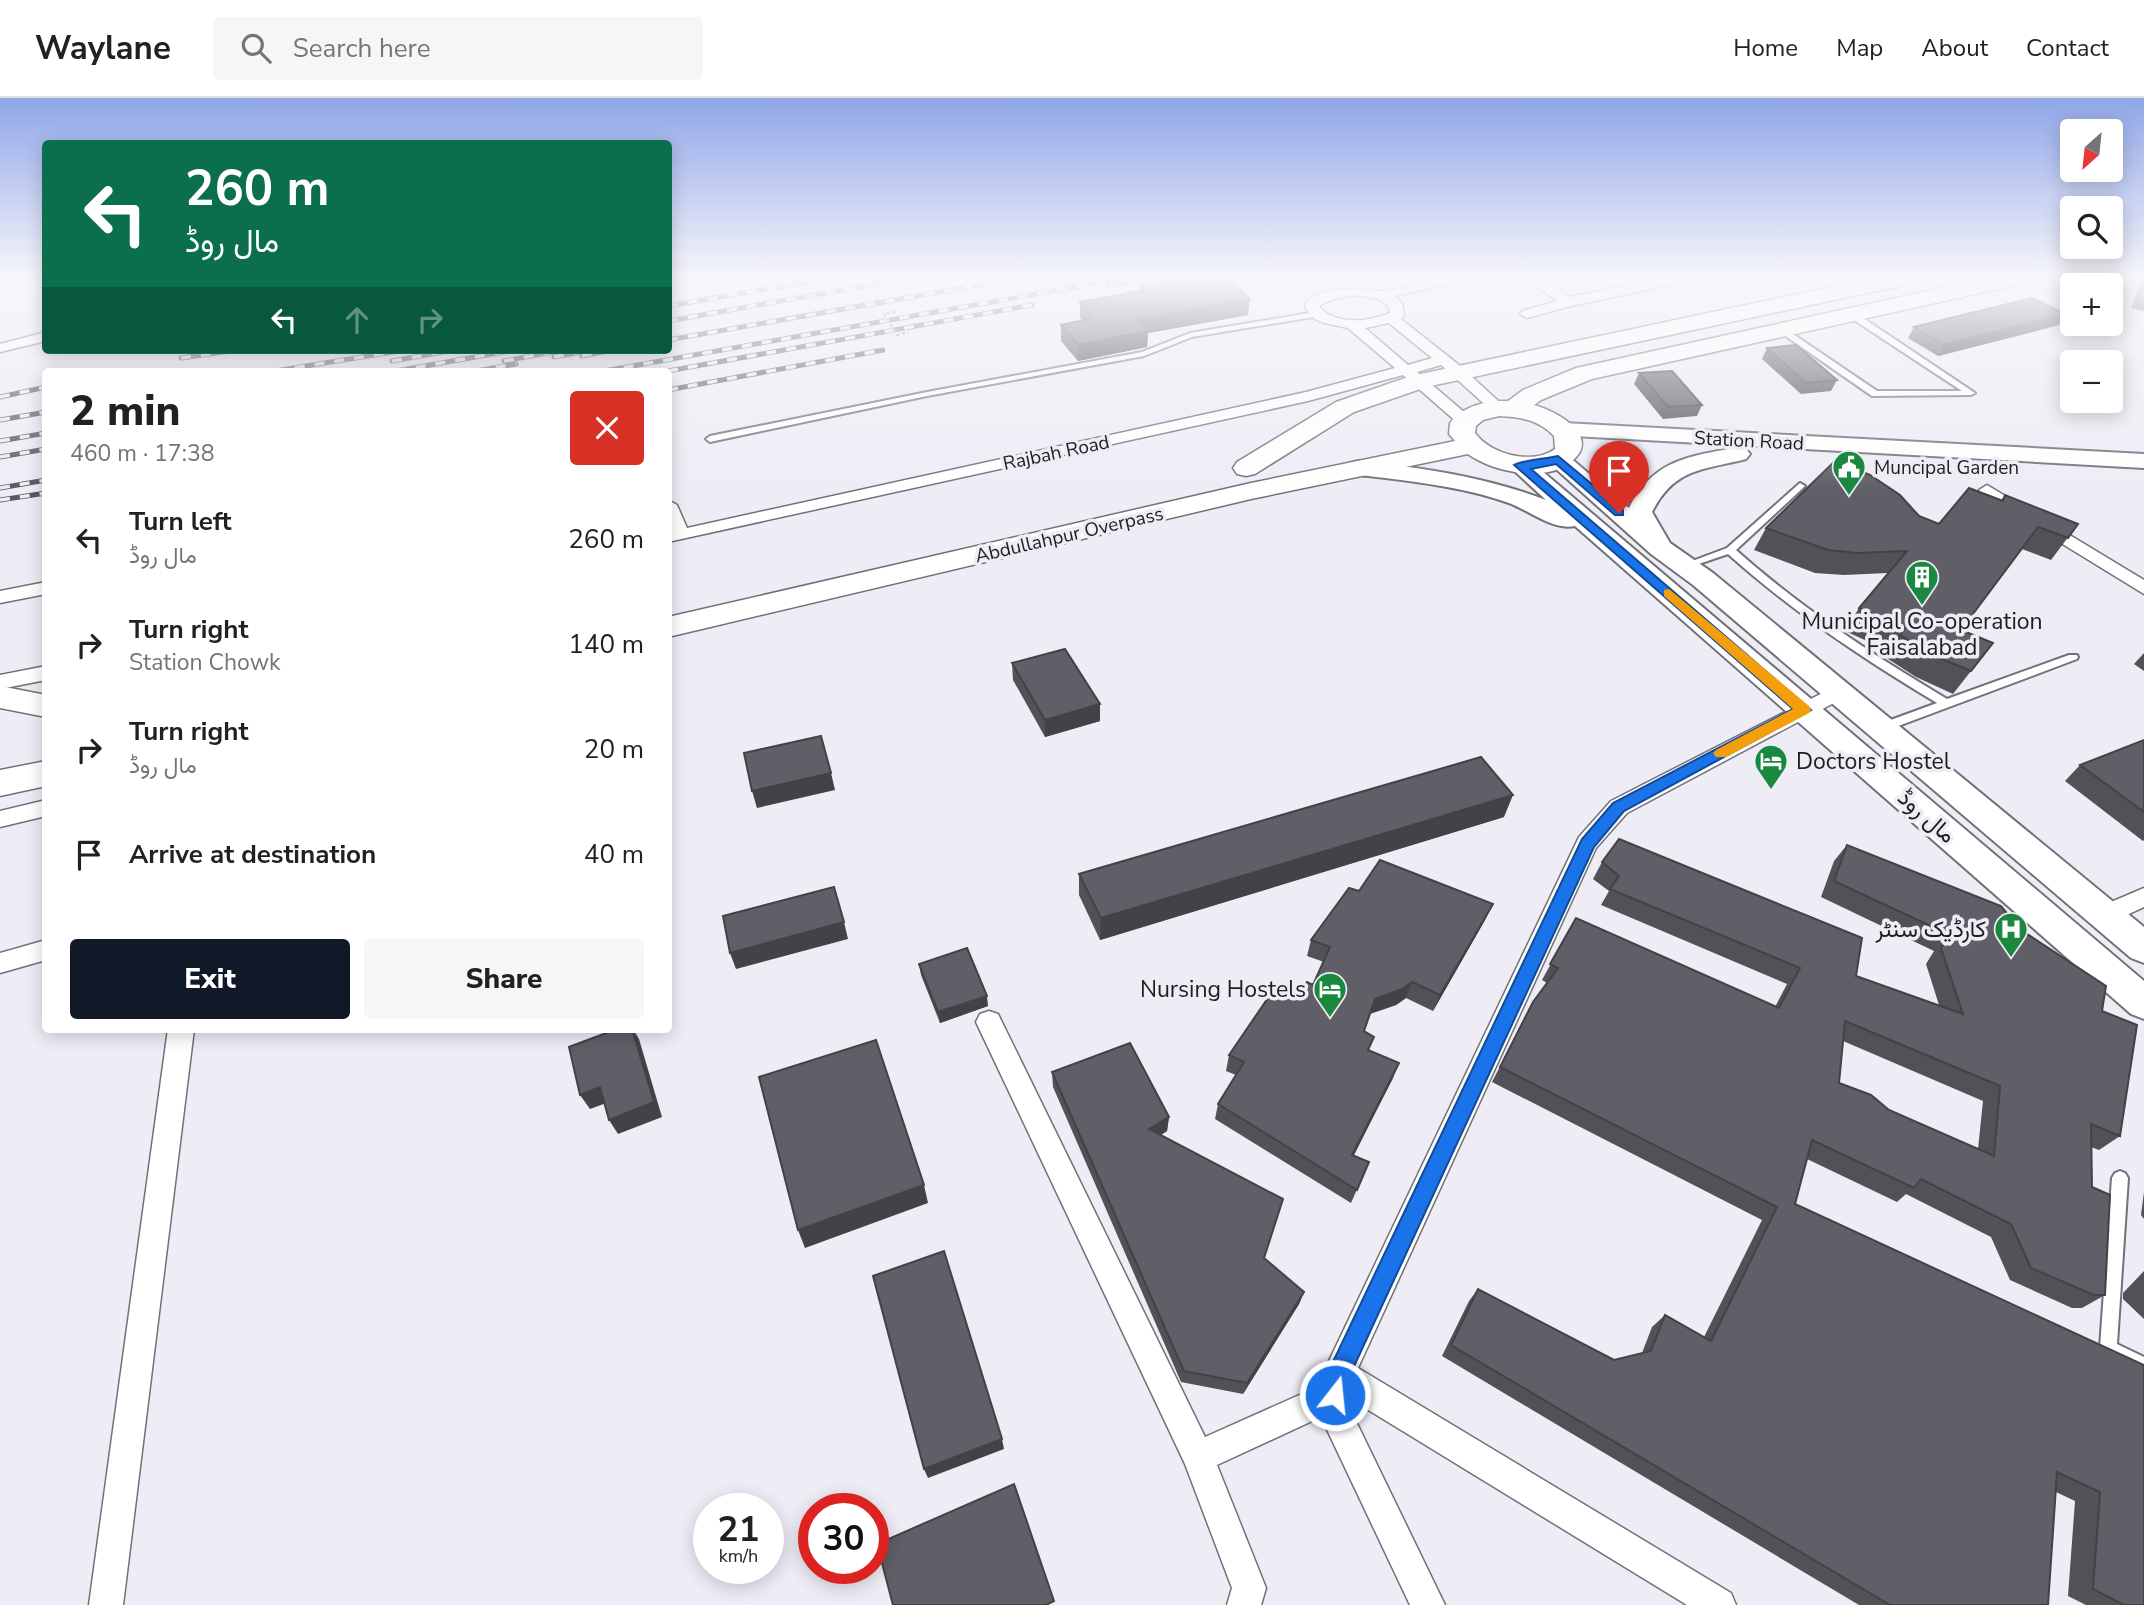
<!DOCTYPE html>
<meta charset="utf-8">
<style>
:root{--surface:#fff;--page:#f6f6f6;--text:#202124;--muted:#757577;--line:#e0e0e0;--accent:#111827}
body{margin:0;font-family:"Nunito Sans",Vazirmatn,sans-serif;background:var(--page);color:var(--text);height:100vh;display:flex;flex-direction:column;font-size:26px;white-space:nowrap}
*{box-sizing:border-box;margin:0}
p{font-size:23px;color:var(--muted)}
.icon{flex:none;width:38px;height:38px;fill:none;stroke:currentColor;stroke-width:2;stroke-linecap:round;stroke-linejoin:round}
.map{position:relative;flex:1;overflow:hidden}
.panel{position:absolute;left:42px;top:270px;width:630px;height:665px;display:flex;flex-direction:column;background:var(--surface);border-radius:7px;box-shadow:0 4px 18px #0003}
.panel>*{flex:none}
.guide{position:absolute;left:42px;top:42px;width:630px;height:214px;border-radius:7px;box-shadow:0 4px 18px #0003;background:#0b6e4f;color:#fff;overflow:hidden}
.needle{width:46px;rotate:207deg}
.controls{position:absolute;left:2060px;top:21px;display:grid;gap:14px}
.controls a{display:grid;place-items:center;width:63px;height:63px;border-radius:7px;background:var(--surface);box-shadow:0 4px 18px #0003;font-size:35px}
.speed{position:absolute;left:693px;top:1395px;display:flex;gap:14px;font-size:35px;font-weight:700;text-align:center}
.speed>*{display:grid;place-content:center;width:91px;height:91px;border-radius:50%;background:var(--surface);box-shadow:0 4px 18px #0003;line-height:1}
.speed small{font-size:18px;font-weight:400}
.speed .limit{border:10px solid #d22;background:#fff;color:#111}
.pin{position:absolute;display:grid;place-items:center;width:60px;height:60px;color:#fff;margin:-72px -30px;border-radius:50% 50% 50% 0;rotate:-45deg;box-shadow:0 0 7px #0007}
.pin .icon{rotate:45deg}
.me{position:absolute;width:77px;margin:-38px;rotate:16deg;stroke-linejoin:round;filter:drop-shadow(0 0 5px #0008)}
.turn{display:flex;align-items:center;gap:24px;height:147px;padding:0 28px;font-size:32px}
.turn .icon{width:91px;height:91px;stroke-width:2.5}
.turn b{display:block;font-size:49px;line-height:60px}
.lanes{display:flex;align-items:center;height:66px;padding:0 28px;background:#0003;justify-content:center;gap:35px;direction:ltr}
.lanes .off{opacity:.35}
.round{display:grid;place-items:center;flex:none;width:74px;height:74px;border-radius:7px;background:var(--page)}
.headline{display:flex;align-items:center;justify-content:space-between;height:119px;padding:0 28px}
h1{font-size:42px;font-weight:800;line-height:52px}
.button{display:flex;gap:14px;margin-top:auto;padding:14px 28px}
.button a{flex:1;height:80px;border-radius:7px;background:var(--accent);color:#fff;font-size:28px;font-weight:800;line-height:80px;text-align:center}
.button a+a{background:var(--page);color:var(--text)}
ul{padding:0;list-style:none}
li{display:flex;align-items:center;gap:21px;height:105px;padding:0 28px}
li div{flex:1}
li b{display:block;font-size:26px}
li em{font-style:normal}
header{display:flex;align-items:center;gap:42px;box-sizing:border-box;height:98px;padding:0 35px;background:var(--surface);border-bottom:2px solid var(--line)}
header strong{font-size:33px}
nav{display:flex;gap:38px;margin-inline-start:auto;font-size:24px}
.search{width:490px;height:63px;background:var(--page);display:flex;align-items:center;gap:18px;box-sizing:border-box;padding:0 24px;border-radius:7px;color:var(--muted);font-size:26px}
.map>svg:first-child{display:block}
</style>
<header>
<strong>Waylane</strong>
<div class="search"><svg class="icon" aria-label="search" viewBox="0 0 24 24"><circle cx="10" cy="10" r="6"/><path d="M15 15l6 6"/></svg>Search here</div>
<nav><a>Home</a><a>Map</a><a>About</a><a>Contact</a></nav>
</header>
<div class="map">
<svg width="2144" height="1507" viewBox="0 0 2144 1507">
<rect width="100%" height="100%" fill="#eeecf5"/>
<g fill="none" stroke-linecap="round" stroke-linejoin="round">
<path fill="#ac92e8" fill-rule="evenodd" d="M1898,181H1928L1926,184L1877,195L1869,190L1871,187Z"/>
<defs>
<path id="lane" d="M1316,214H1319V218L1192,239L1144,258L927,298L710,344L706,341L710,338L927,294L1142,254L1190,235Z
M1848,214H1854L1975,295L1971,297L1872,298L1777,232L1784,230L1877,293H1962L1848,218Z
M1800,385L1805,388L1803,390L1736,452C1801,510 1873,557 1947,601L2069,557H2077L2078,559L2077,561L1885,633H1877L1875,630L1877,627L1937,605C1863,561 1793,514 1728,456L1684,471L1679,468L1727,450Z
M2120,1073L2125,1075L2128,1080L2117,1246L2144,1259V1276L2102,1256L2100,1250L2112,1080L2115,1075Z"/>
<path id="street" d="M1436,181H1461L1459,184L1394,198L1402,205L1404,217L1401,221L1459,267L1506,310L1498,315L1492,313L1441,267L1417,274L1471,320L1473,323L1471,326H1459L1403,277L1308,303L668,444V434L671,433L668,402L677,407L687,430L1306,294L1395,270L1348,230L1324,225L1315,221L1306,211V205C1327,184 1355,193 1381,193C1399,193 1419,185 1436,181ZM1355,197L1378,201L1388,207L1390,215C1369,224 1337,227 1320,210V207L1334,201ZM1389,225L1432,260L1408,267L1365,230Z
M1527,181H1543L1570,199L1659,181H1685L1683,184L1571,208L1527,220L1520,216L1522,213L1557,203Z
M1846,181H1863L1872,188L1865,192Z
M46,234V243L0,254V246Z
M1987,387L2144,482V496L1981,396L1979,392Z
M46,484V496L0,505V493Z
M46,568V582L0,591V577Z
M1838,587L1845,589L1848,594L1845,599L1627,715L1596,750L1358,1270L1731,1495L1736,1507H1687L1352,1302L1351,1313L1445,1507H1410L1321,1319L1217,1367L1266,1490L1261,1507H1227L1232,1490L1185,1366L976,924L980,916L989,913L998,916L1205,1339L1322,1287L1328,1265L1579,739L1611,703Z
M46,702V718L0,729V713Z
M2144,790V809L2105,827L2097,824L2093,817L2097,810Z
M46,842V862L0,875V855Z
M168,931H194L123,1507H89Z"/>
<path id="secondary" d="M1564,325L2144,356V370L1556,337L1552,332L1556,327Z
M1738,349L1746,351L1750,356L1746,361C1703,372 1674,370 1652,414L1670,445L1713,475L2144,829V865L2131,860L1693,487L1651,456L1546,362L1549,357L1558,355L1567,357L1629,410C1654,361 1688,359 1738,349Z
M1520,360L1529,362L2144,883V921L2131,916L1575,428C1554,433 1528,412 1509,405C1461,388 1409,383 1359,377L1350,375L1347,370L1350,365L1359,363C1423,370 1486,379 1546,402L1508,367L1511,362Z"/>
<path id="primary" d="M1869,181H1911L1908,186L1900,188L1426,289L1354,314L1255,376L1246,378L1237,376L1233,370L1237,364L1336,304L1411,278Z
M1983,181H2023L2020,186L2012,188L1592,281L1541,302L1534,307C1557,313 1603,339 1571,364C1545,385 1493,374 1468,356L1251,401L668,539V519L1251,385L1455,343L1449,336L1450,325C1462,308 1488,302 1508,303L1523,292L1576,270ZM1499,318C1520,319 1539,322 1554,338L1555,351C1533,367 1491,357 1475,335L1476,328L1483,322Z
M0,588L46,597V619L0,610Z
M46,663V688L0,698V672Z"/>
</defs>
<use href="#lane" stroke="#727078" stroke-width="4"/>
<use href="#street" stroke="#727078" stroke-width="3"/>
<use href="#secondary" stroke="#727078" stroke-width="4"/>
<use href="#primary" stroke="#727078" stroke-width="3"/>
<use href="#lane" fill="#fff" fill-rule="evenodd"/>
<use href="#street" fill="#fff" fill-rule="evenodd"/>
<use href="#secondary" fill="#fff" fill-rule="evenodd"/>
<use href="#primary" fill="#fff" fill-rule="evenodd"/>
<defs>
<path id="rail" d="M1110,188L1148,181
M668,208L825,181
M668,223L904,181
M668,242L1013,181
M582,258L613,252
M554,259L592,252
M181,260L238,252
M392,263L454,252
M504,263L563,252
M275,273L405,252
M396,273L515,252
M476,273L516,266
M604,273L1120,181
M668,273L1032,207
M668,292L883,252
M0,299L46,289
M0,322L46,314
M0,343L46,335
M0,359L46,351
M0,390L46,382
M0,402L46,395"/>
</defs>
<use href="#rail" stroke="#5b595f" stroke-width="5"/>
<use href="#rail" stroke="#eeecf5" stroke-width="3.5" stroke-dasharray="10" stroke-linecap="butt"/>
<path stroke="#949299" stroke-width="2.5" stroke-dasharray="3.5 2.5" stroke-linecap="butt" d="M1113,181L1129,199
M896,214L884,216L897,237L909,234"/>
</g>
<path fill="#535158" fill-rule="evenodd" d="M2144,181V213L2131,210L2138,191Z
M1141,187L1248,217L1148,235L1147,249L1078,263L1061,243V227L1083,223L1080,220V204L1140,193Z
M2059,227L1938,258L1908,240L1914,229Z
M1767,250L1837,282L1831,293L1801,296L1762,261Z
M1639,275L1702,307L1697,318L1663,321L1634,286Z
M2005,397L2078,426L2051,462L2022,451L1961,532L1993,545L1953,596L1916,579L1885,559L1889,553L1845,533L1859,510L1888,475L1844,477L1815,475L1754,452L1766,430L1939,426L2001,402Z
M2144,555V573L2134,566Z
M1012,565L1100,623L1045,639L1013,582Z
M2144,642V742L2143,743L2065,683L2080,667Z
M1504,719L1100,842L1079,797V776Z
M1847,747L2021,832L2102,913L2120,1038L2099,1052L2091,1049L2092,1089L2105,1197L2082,1210H2072L2010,1182L1991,1139L1906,1096L1897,1104L1807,1061L1795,1106L2144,1267V1507H2086L2068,1498L2075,1403L2056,1394L2048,1507H1859L1442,1258L1469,1203L1478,1191L1614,1262L1642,1255L1652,1229L1665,1217L1704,1239L1762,1122L1492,984L1533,904L1547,885L1542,882L1576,820L1775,909L1787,886L1601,807L1609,793L1593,781L1602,764L1856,878L1939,907L1926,866L1934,853L1821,799L1834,763ZM1843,943L1983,1003L1978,1051L1889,1012L1839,985Z
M1359,793L1485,822L1433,913L1406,900L1396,907L1370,916L1364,933L1369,953L1393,980L1353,1057L1369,1064L1351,1105L1215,1021L1218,1006L1236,977L1226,973L1229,957L1295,897L1313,887L1324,864L1307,858L1311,842Z
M919,866L988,908L940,925L921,877Z
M1052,974L1169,1019L1167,1033L1161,1037L1264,1160L1304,1194L1299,1206L1243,1296L1181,1284L1053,989Z
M2144,1094V1121L2141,1117Z
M2144,1173V1221L2123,1201V1195Z"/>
<path fill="#434247" d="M1250,201L1248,217L1148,235L1147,249L1078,263V247L1138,222Z
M2066,216L2059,227L1938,258L1944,247Z
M1100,606V623L1045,639V622Z
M831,675L835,692L757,710L752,693Z
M1513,697L1504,719L1100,842L1101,820Z
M1493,806L1485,822L1433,913L1440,897Z
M844,824L848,841L736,871L730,855Z
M1412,884L1406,900L1396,907L1369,916L1375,901Z
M987,898L988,908L940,925L938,914Z
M632,931H633L639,941L662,1019L618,1036L609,1022Z
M1399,965L1393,980L1347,1071L1352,1057Z
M600,989L609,1004L590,1011L580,997Z
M1169,1019L1167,1033L1147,1045L1149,1031Z
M924,1087L928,1105L805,1150L798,1132Z
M1304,1194L1299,1206L1243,1296L1247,1285Z
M1002,1341L1004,1351L928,1380L924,1371Z"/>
<path fill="#605e66" stroke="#434247" stroke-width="2" fill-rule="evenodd" d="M1174,181H1231L1250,201L1138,222L1148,233L1078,247L1061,227L1094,220L1080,204L1145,192L1141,187Z
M2032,200L2066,216L1944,247L1914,229Z
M1796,247L1837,282L1806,285L1767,250Z
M1672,273L1702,307L1668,309L1639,275Z
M1835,363L1870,377L1900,397L1919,418L1939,426L1969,390L2003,403L2005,397L2078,426L2068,440L2038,429L1961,532L1993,545L1971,573L1932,557L1900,537L1905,530L1859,510L1907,453L1857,455L1828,452L1766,430Z
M1065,551L1100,606L1045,622L1012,565Z
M821,638L831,675L752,693L744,655Z
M2144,642V714L2080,667Z
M1481,659L1513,697L1101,820L1079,776Z
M1619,741L1862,840L1856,878L1963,916L1941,850L1950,837L1834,783L1847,747L2001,808L2021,832L2106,888L2102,913L2137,927L2120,1038L2091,1026L2092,1089L2110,1097L2105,1197H2094L2031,1170L2011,1126L1921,1081L1914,1090L1812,1042L1795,1106L2144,1267V1507H2124L2093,1491L2100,1394L2057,1374L2048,1507H1890L1451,1247L1478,1191L1614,1262L1651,1253L1665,1217L1711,1243L1777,1109L1500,969L1533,904L1558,870L1550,866L1576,820L1779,910L1800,870L1610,791L1619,778L1602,764ZM1845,923L2000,988L1994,1058L1889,1012L1871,997L1839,985Z
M1380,762L1493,806L1440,897L1412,884L1402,891L1375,901L1364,933L1374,939L1368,952L1399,965L1352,1057L1369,1064L1357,1092L1218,1006L1244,964L1229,957L1272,894L1295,897L1307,884L1313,887L1330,849L1311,842L1349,790L1359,793Z
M834,789L844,824L730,855L723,818Z
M967,850L987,898L938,914L919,866Z
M617,931H632L654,1004L609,1022L600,989L580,997L569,949Z
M876,942L924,1087L798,1132L759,979Z
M1130,945L1169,1019L1149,1031L1283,1101L1264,1160L1304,1194L1247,1285L1184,1273L1052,974Z
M944,1153L1002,1341L924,1371L873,1178Z
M1014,1386L1054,1503L1046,1507H893L877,1446Z"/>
<linearGradient id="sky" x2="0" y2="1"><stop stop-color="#90a6e8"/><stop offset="0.46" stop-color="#f7f6fa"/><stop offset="1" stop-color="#f7f6fa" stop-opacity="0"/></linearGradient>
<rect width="2144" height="392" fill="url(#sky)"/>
<path fill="#1a73e8" stroke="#114b97" stroke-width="2" d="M1558,358L1623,412V417H1615L1556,366L1531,371L1811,612L1624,713L1594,749L1350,1277L1343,1304L1335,1308L1327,1304L1324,1297L1331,1268L1582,741L1613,705L1793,611L1514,367C1522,362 1546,361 1558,358Z"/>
<path fill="#f59e0b" d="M1669,491L1809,608L1811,612L1809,615L1726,659H1716L1713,655L1716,652L1793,611L1664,498V492Z"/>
<defs>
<symbol id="civic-pin" viewBox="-11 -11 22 30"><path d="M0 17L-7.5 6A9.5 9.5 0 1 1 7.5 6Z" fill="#1b883f" stroke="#eeecf5"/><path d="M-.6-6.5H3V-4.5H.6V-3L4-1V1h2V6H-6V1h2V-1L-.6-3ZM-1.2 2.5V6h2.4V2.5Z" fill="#fff"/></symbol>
<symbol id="building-pin" viewBox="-11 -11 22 30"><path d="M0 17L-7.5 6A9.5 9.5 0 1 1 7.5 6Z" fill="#1b883f" stroke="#eeecf5"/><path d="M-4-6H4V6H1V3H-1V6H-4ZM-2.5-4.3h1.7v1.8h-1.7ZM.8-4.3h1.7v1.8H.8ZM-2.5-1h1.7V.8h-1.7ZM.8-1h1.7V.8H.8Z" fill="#fff"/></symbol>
<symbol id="hotel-pin" viewBox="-11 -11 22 30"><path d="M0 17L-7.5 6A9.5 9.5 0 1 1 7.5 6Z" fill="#1b883f" stroke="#eeecf5"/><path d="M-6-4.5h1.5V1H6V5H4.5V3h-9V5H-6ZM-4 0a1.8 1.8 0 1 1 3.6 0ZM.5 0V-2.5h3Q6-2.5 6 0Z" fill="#fff"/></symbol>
<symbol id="hospital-pin" viewBox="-11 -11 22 30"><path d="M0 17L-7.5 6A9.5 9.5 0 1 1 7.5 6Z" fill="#1b883f" stroke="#eeecf5"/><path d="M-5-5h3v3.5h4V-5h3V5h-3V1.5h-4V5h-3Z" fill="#fff"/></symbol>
</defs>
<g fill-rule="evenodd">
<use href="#civic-pin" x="1830" y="350" width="38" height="52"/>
<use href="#building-pin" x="1903" y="460" width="38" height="52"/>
<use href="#hotel-pin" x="1752" y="644" width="38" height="52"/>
<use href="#hospital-pin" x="1992" y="812" width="38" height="52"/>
<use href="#hotel-pin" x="1311" y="872" width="38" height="52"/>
</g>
<g text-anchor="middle" stroke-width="7" stroke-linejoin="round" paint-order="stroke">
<g font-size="19" fill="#1f1e22" stroke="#eeecf5">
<text transform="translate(1749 342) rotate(3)" y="7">Station Road</text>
<text transform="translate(1056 354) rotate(-12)" y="7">Rajbah Road</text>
<text transform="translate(1069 436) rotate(-13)" y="7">Abdullahpur Overpass</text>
</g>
<g font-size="19" fill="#1f1e22" stroke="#eeecf5" text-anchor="start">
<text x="1874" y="376">Muncipal Garden</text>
</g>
<g font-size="23" fill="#1f1e22" stroke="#eeecf5" text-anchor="end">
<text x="1922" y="531" text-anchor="middle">Municipal Co-operation<tspan x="1922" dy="26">Faisalabad</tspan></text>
<text x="1796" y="671" text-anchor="start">Doctors Hostel</text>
<text x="1986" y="839">کارڈیک سنٹر</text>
<text x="1306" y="899">Nursing Hostels</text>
</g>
<g font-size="23" fill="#1f1e22" stroke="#eeecf5">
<text transform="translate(1927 718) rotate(41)" y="8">مال روڈ</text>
</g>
</g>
</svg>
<div class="controls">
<a><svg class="needle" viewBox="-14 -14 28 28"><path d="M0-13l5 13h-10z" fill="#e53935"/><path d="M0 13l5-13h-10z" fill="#757577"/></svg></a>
<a><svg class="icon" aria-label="search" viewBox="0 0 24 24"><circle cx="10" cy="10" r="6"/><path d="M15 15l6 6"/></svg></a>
<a>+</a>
<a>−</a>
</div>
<div class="speed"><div>21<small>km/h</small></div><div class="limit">30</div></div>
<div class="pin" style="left:1619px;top:415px;background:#d93025"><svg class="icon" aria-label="arrive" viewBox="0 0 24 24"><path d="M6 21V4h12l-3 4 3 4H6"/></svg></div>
<svg class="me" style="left:1335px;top:1297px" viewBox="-20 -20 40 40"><circle r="17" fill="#1a73e8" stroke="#fff" stroke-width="3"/><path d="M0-11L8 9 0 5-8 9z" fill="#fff"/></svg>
<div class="guide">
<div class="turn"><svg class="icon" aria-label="left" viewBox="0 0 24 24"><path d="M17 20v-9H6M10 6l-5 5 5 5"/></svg><div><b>260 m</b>مال روڈ</div></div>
<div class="lanes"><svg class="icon" aria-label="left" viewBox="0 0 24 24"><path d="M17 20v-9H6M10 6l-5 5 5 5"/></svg><svg class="icon off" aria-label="ahead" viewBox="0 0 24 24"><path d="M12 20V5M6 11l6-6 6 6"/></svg><svg class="icon off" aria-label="right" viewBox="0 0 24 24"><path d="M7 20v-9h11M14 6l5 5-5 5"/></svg></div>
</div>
<section class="panel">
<div class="headline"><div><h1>2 min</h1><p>460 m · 17:38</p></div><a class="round" style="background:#d93025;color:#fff"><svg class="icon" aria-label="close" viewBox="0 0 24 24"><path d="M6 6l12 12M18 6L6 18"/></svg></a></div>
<ul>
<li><svg class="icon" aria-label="left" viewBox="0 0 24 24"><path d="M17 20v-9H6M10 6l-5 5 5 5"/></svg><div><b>Turn left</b><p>مال روڈ</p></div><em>260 m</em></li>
<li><svg class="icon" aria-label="right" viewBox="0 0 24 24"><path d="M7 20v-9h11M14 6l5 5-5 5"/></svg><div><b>Turn right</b><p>Station Chowk</p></div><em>140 m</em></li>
<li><svg class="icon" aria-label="right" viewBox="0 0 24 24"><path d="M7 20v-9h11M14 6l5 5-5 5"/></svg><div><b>Turn right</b><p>مال روڈ</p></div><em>20 m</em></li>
<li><svg class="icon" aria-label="arrive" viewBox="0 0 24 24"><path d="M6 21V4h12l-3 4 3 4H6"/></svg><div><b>Arrive at destination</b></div><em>40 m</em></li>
</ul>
<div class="button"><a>Exit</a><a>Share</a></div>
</section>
</div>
